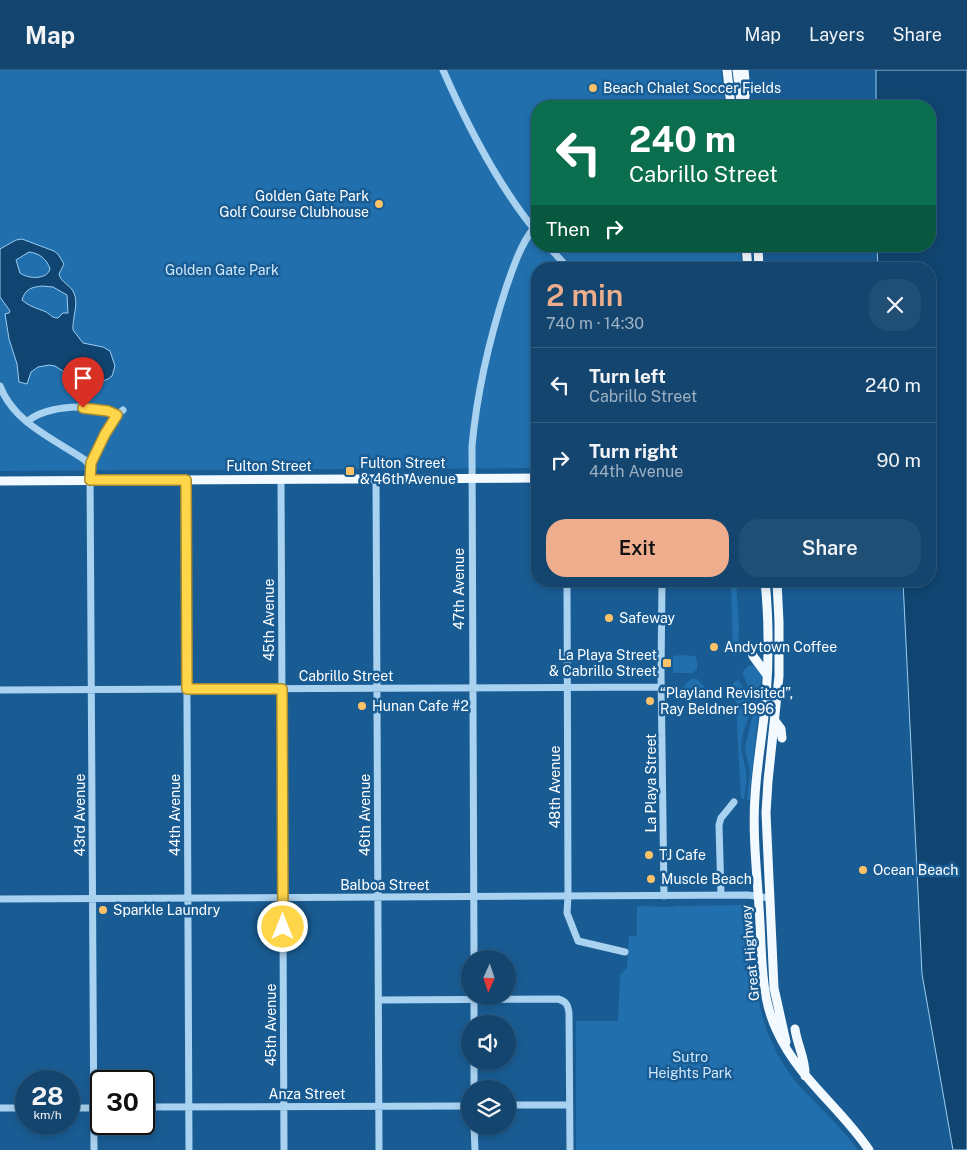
<!DOCTYPE html>
<meta charset="utf-8">
<style>
:root{--surface:#13456e;--page:#204f76;--text:#f1f3f6;--muted:#9db1c2;--line:#325d81;--accent:#eead8d}
body{margin:0;font-family:"Public Sans",sans-serif;background:var(--page);color:var(--text);height:100vh;display:flex;flex-direction:column;font-size:19px;white-space:nowrap}
*{box-sizing:border-box;margin:0}
p{font-size:16px;color:var(--muted)}
.icon{flex:none;width:28px;height:28px;fill:none;stroke:currentColor;stroke-width:2;stroke-linecap:round;stroke-linejoin:round}
.map{position:relative;flex:1;overflow:hidden}
.side{position:absolute;left:531px;top:192px;width:405px;height:325px;display:flex;flex-direction:column;background:var(--surface);border-radius:20px;box-shadow:0 2px 8px #0003,0 0 0 1px var(--line)}
.side>*{flex:none}
.top-card{position:absolute;left:531px;top:30px;width:405px;height:152px;border-radius:20px;box-shadow:0 2px 8px #0003,0 0 0 1px var(--line);background:#0b6e4f;color:#fff;overflow:hidden}
.needle{width:32px;rotate:183deg}
.fabs{position:absolute;left:461px;top:880px;display:grid;gap:10px}
.fabs a{display:grid;place-items:center;width:55px;height:55px;border-radius:50%;background:var(--surface);box-shadow:0 2px 8px #0003,0 0 0 1px var(--line);font-size:25px}
.speed{position:absolute;left:15px;top:1000px;display:flex;gap:10px;font-size:25px;font-weight:700;text-align:center}
.speed>*{display:grid;place-content:center;width:65px;height:65px;border-radius:50%;background:var(--surface);box-shadow:0 2px 8px #0003,0 0 0 1px var(--line);line-height:1}
.speed small{font-size:12px;font-weight:400}
.speed .limit{border:2px solid #111;border-radius:8px;background:#fff;color:#111}
.pin{position:absolute;display:grid;place-items:center;width:42px;height:42px;color:#fff;margin:-51px -21px;border-radius:50% 50% 50% 0;rotate:-45deg;box-shadow:0 0 5px #0007}
.pin .icon{rotate:45deg}
.me{position:absolute;width:55px;margin:-28px;rotate:0deg;stroke-linejoin:round;filter:drop-shadow(0 0 4px #0008)}
.turn{display:flex;align-items:center;gap:18px;height:105px;padding:0 15px;font-size:22px}
.turn .icon{width:65px;height:65px;stroke-width:2.5}
.turn b{display:block;font-size:35px;line-height:42px}
.then{display:flex;align-items:center;height:48px;padding:0 15px;background:#0003;gap:10px;font-size:19px}
.round{display:grid;place-items:center;flex:none;width:52px;height:52px;border-radius:20px;background:var(--page)}
.head{display:flex;align-items:center;justify-content:space-between;height:85px;padding:0 15px}
h1{font-size:30px;font-weight:600;line-height:38px;color:var(--accent)}
.primary-button{display:flex;gap:10px;margin-top:auto;padding:10px 15px}
.primary-button a{flex:1;height:58px;border-radius:20px;background:var(--accent);color:#111;font-size:20px;font-weight:600;line-height:58px;text-align:center}
.primary-button a+a{background:var(--page);color:var(--text)}
ul{padding:0;list-style:none}
li{display:flex;align-items:center;gap:15px;height:75px;padding:0 15px;border-top:1px solid var(--line)}
li div{flex:1}
li b{display:block;font-size:19px}
li em{font-style:normal}
header{display:flex;align-items:center;gap:30px;box-sizing:border-box;height:70px;padding:0 25px;background:var(--surface);border-bottom:1px solid var(--line)}
header strong{font-size:24px}
nav{display:flex;gap:28px;margin-inline-start:auto;font-size:18px}
.map>svg:first-child{display:block}
</style>
<header>
<strong>Map</strong>
<nav><a>Map</a><a>Layers</a><a>Share</a></nav>
</header>
<div class="map">
<svg width="967" height="1080" viewBox="0 0 967 1080">
<rect width="100%" height="100%" fill="#195c93"/>
<path fill="#2170ad" d="M0,0H721L725,36H538V176H740L742,199H538L537,398L0,401Z
M731,511H736L739,557L738,582L733,587Z
M682,585L695,586L697,591V599L693,603H673V586Z
M750,595L756,596L762,606L749,730H747L750,700L745,680L746,673L755,636L743,604V601Z
M691,609H697L710,623H721L724,627L678,626L677,623Z
M738,610C762,641 744,645 741,675C741,684 745,693 746,702C747,710 745,720 744,729L741,728L736,632L733,629V613Z
M742,835L747,838L750,903L754,907C760,945 771,982 796,1012C816,1035 840,1055 858,1080H576V951H618L620,905L627,898L629,866H637V836L674,837V836Z"/>
<path fill="#104571" stroke="#9ccef2" fill-rule="evenodd" d="M876,0H967V1080H953L922,904L903,511H930V199H878L877,176H930V36H876Z
M22,169L54,181L58,184L64,194L59,204C61,213 70,214 74,223C79,234 72,248 73,260L83,273L103,277L110,281L115,296L112,306L108,309L100,312L79,310L73,305L66,303L55,296L49,295L38,297L31,302L27,314L19,312L17,294L9,269L5,244L9,243L10,241L0,227V179L16,170ZM29,182C39,183 47,189 50,199C47,210 28,209 20,203L16,190ZM42,216L53,217L67,225L68,243H63L58,248C52,248 51,245 46,242C37,238 30,237 22,230C25,219 32,217 42,216Z"/>
<g fill="none" stroke-linecap="round" stroke-linejoin="round">
<path stroke="#a9d1f0" stroke-width="7" d="M443,0C468,57 498,116 538,164
M548,176L569,199
M0,316C14,353 54,369 85,390L89,395L90,400L94,1080
M27,352C44,335 98,332 117,345
M90,396C96,378 107,352 123,340
M376,409L379,1080
M186,410L189,1080
M281,410L284,1080
M567,511L568,826L567,843L578,871L625,882
M662,511L661,602L664,826
M0,620L662,617
M721,825L719,755L721,748L734,732
M0,829L748,825L770,828
M474,889L472,376C477,322 489,270 506,218C513,198 520,176 533,159
M474,927V954
M379,930L558,929C566,931 568,935 569,943L570,1080
M474,991V1019
M508,1035H569
M144,1037L470,1036
M0,1038H26
M69,1038H101
M474,1056L475,1080"/>
<path stroke="#f2f9ff" stroke-width="9" d="M727,0L731,36
M737,0L741,31
M743,36L746,21L744,0
M746,176L748,199
M758,176L759,199
M0,411L538,408
M765,511C769,550 769,589 766,628C763,661 757,693 755,726C752,768 758,811 760,854C762,889 761,928 777,961C798,1008 841,1038 869,1080
M777,511L779,552V606L768,711L766,743L774,918L786,972
M751,578L753,586L767,605
M775,651L781,659L782,668
M795,959C797,975 806,989 805,1006"/>
</g>
<g fill="none" stroke-linecap="round" stroke-linejoin="round">
<defs>
<path id="route" d="M83,338L108,341L117,345L105,364L91,393L90,410H186L187,619H282L283,857"/>
</defs>
<use href="#route" stroke="#a68a30" stroke-width="12"/>
<use href="#route" stroke="#ffd54a" stroke-width="9"/>
</g>
<g fill="#ffc268" stroke="#195c93" stroke-width="2">
<circle cx="593" cy="18" r="5"/>
<circle cx="379" cy="134" r="5"/>
<rect x="345" y="396" width="10" height="10" rx="2.5"/>
<circle cx="609" cy="548" r="5"/>
<circle cx="714" cy="577" r="5"/>
<rect x="662" y="588" width="10" height="10" rx="2.5"/>
<circle cx="650" cy="631" r="5"/>
<circle cx="362" cy="636" r="5"/>
<circle cx="649" cy="785" r="5"/>
<circle cx="863" cy="800" r="5"/>
<circle cx="651" cy="809" r="5"/>
<circle cx="103" cy="840" r="5"/>
</g>
<g text-anchor="middle" stroke-width="5" stroke-linejoin="round" paint-order="stroke">
<g font-size="14" fill="#fff" stroke="#195c93" text-anchor="start">
<text x="603" y="23">Beach Chalet Soccer Fields</text>
<text x="369" y="131" text-anchor="end">Golden Gate Park<tspan x="369" dy="16">Golf Course Clubhouse</tspan></text>
<text x="360" y="398">Fulton Street<tspan x="360" dy="16">&amp; 46th Avenue</tspan></text>
<text x="619" y="553">Safeway</text>
<text x="724" y="582">Andytown Coffee</text>
<text x="657" y="590" text-anchor="end">La Playa Street<tspan x="657" dy="16">&amp; Cabrillo Street</tspan></text>
<text x="660" y="628">“Playland Revisited”,<tspan x="660" dy="16">Ray Beldner 1996</tspan></text>
<text x="372" y="641">Hunan Cafe #2</text>
<text x="659" y="790">TJ Cafe</text>
<text x="873" y="805">Ocean Beach</text>
<text x="661" y="814">Muscle Beach</text>
<text x="113" y="845">Sparkle Laundry</text>
</g>
<g font-size="14" fill="#d0e8fb" stroke="#195c93">
<text x="222" y="205">Golden Gate Park</text>
<text x="690" y="992">Sutro<tspan x="690" dy="16">Heights Park</tspan></text>
</g>
<g font-size="14" fill="#fff" stroke="#195c93">
<text x="269" y="401">Fulton Street</text>
<text transform="translate(459 519) rotate(-90)" y="5">47th Avenue</text>
<text transform="translate(269 550) rotate(-90)" y="5">45th Avenue</text>
<text x="346" y="611">Cabrillo Street</text>
<text transform="translate(651 713) rotate(-90)" y="5">La Playa Street</text>
<text transform="translate(555 717) rotate(-90)" y="5">48th Avenue</text>
<text transform="translate(80 745) rotate(-90)" y="5">43rd Avenue</text>
<text transform="translate(175 745) rotate(-90)" y="5">44th Avenue</text>
<text transform="translate(365 745) rotate(-90)" y="5">46th Avenue</text>
<text x="385" y="820">Balboa Street</text>
<text transform="translate(750 883) rotate(-95)" y="5">Great Highway</text>
<text transform="translate(271 955) rotate(-90)" y="5">45th Avenue</text>
<text x="307" y="1029">Anza Street</text>
</g>
</g>
</svg>
<div class="fabs">
<a><svg class="needle" viewBox="-14 -14 28 28"><path d="M0-13l5 13h-10z" fill="#e53935"/><path d="M0 13l5-13h-10z" fill="#9db1c2"/></svg></a>
<a><svg class="icon" aria-label="sound" viewBox="0 0 24 24"><path d="M4 9h4l5-4v14l-5-4H4zM17 9q2 3 0 6"/></svg></a>
<a><svg class="icon" aria-label="layers" viewBox="0 0 24 24"><path d="M12 4l9 5-9 5-9-5zM3 14l9 5 9-5"/></svg></a>
</div>
<div class="speed"><div>28<small>km/h</small></div><div class="limit">30</div></div>
<div class="pin" style="left:83px;top:338px;background:#d93025"><svg class="icon" aria-label="arrive" viewBox="0 0 24 24"><path d="M6 21V4h12l-3 4 3 4H6"/></svg></div>
<svg class="me" style="left:283px;top:857px" viewBox="-20 -20 40 40"><circle r="17" fill="#ffd54a" stroke="#fff" stroke-width="3"/><path d="M0-11L8 9 0 5-8 9z" fill="#fff"/></svg>
<div class="top-card">
<div class="turn"><svg class="icon" aria-label="left" viewBox="0 0 24 24"><path d="M17 20v-9H6M10 6l-5 5 5 5"/></svg><div><b>240 m</b>Cabrillo Street</div></div>
<div class="then">Then<svg class="icon" aria-label="right" viewBox="0 0 24 24"><path d="M7 20v-9h11M14 6l5 5-5 5"/></svg></div>
</div>
<section class="side">
<div class="head"><div><h1>2 min</h1><p>740 m · 14:30</p></div><a class="round"><svg class="icon" aria-label="close" viewBox="0 0 24 24"><path d="M6 6l12 12M18 6L6 18"/></svg></a></div>
<ul>
<li><svg class="icon" aria-label="left" viewBox="0 0 24 24"><path d="M17 20v-9H6M10 6l-5 5 5 5"/></svg><div><b>Turn left</b><p>Cabrillo Street</p></div><em>240 m</em></li>
<li><svg class="icon" aria-label="right" viewBox="0 0 24 24"><path d="M7 20v-9h11M14 6l5 5-5 5"/></svg><div><b>Turn right</b><p>44th Avenue</p></div><em>90 m</em></li>
</ul>
<div class="primary-button"><a>Exit</a><a>Share</a></div>
</section>
</div>
